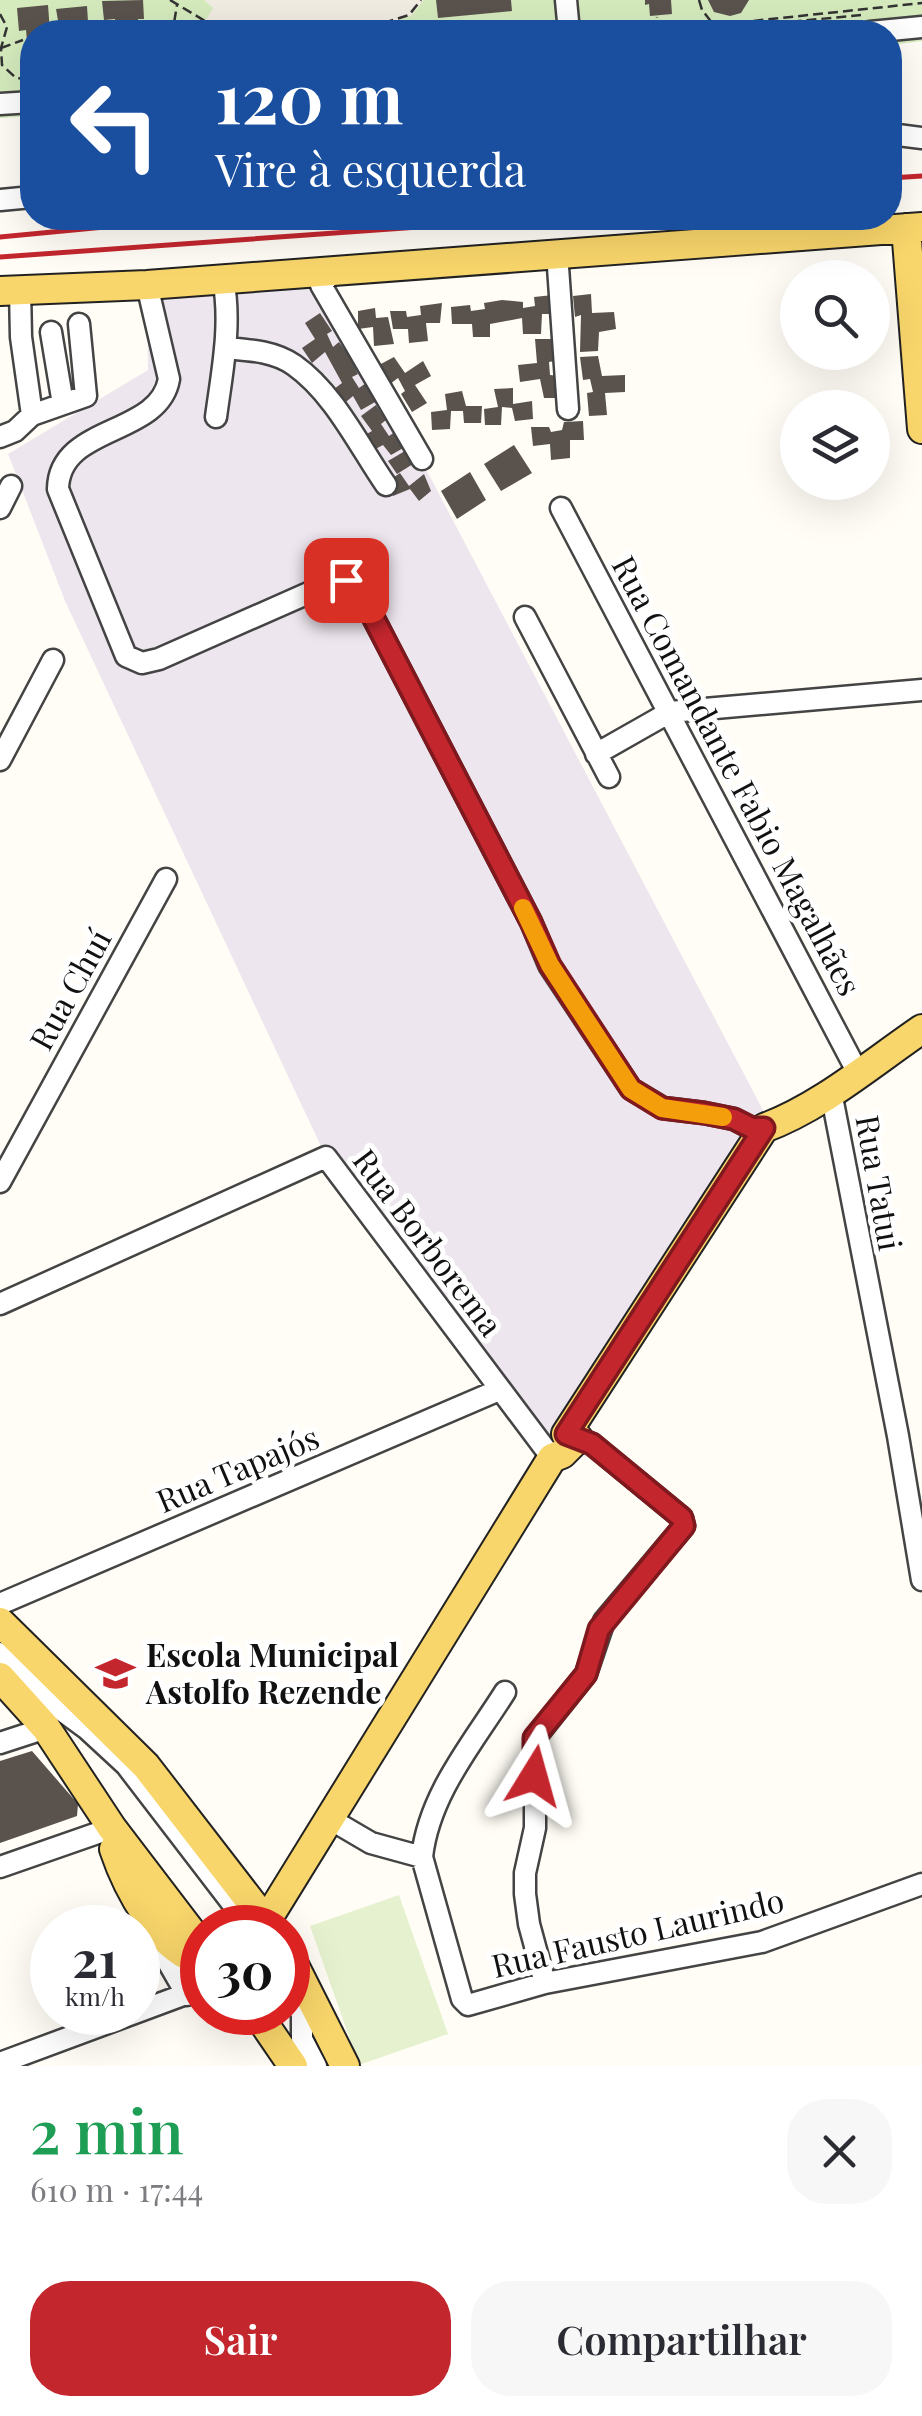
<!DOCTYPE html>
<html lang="pt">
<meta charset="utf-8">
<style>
:root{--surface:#fff;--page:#f7f7f7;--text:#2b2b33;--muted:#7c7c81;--accent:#c4262e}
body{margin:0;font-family:"Playfair Display",serif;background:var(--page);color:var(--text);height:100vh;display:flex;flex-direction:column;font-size:38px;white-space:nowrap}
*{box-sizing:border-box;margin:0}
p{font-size:32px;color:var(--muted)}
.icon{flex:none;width:55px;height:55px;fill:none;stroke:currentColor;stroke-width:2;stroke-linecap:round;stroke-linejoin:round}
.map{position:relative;height:2066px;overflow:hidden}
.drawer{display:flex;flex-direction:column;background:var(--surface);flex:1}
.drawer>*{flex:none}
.hud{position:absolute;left:20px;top:20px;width:882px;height:210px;border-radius:40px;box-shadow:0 10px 40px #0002;background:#1a4fa0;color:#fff;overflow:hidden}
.fabs{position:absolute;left:780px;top:260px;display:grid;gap:20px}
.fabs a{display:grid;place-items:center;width:110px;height:110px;border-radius:50%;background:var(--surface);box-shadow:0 10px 40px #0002;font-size:50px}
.speed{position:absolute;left:30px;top:1905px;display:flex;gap:20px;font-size:50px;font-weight:700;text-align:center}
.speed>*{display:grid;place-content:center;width:130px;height:130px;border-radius:50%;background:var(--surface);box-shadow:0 10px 40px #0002;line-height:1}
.speed small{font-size:25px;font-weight:400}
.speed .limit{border:15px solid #d22;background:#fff;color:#111}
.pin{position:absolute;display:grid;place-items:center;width:85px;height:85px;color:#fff;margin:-42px;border-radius:20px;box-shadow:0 5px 15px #0006}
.me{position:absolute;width:110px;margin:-55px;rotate:8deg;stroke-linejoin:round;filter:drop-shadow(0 0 8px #0008)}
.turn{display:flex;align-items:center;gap:35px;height:210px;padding:0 30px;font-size:45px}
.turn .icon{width:130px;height:130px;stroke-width:2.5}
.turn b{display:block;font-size:70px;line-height:85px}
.round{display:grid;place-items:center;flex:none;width:105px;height:105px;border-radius:40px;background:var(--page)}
.overview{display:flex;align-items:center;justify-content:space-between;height:170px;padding:0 30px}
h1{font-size:60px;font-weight:600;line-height:75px;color:#1e9e55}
.cta{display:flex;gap:20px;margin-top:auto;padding:20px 30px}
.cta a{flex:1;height:115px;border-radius:40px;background:var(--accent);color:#fff;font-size:40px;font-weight:600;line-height:115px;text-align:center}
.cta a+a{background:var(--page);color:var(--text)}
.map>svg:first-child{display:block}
</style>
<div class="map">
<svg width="922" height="2066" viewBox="0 0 922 2066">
<rect width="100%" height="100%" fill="#fffdf5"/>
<path fill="#eee6ef" d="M147,285H321L406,431L775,1133L552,1458L326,1157L65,601L8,454L148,370Z"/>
<path fill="#d5ebbd" d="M0,0H922V41L890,45V32H32V116L0,118Z"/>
<path fill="#e6f2cf" d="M399,1895L448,2034L359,2065L310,1926Z"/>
<path fill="#f1ede2" d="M204,0H424L412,15L370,32H223L203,25L213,8Z"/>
<path fill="#5a524d" d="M143,0L144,19H138L139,32H116L115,19L104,20L102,1Z
M436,0H511L512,11L438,18Z
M645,0H671L672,14L650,16L649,4L645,5Z
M708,0H749L741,13L730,16L714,12Z
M48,5L50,32H32V63L29,64L26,30L19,31L17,8Z
M87,6L88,22L82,23L83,32H60L56,9Z
M591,294L592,313L614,312L616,329L599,332L598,351L580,352L581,315L575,317L573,296Z
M553,295L555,314H542L541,334H523L522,318L490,324V337H473L472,324H452L451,307L470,305L471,311L485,309L484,303L502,300L523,302V308L535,306L534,297Z
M442,303L440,323H426L428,341L409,343L408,329H393L390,311H406L407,317L421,315L420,306Z
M375,308L376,318L388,317L394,344L374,346L373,327L358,329V311Z
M320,313L332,331L327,334L333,347L339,342L350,357L358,374L352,377L359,388L366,383L377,401L361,410L353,396L340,407L330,392L342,383L325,352L312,363L302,348L315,339L305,323Z
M535,339H553L555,361L549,362L550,375L559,376L561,398H544L540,379L520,382L518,365L537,363Z
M598,356L602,376L625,375V392L605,393L607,415L589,416L587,393L593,392L590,379L583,380L580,357Z
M394,357L405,373L423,361L431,376L415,385L427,403L412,412L401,394L405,391L398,378L390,384L379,365Z
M513,388V404L532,401L533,419L515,421L512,408L502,407L501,425H485L484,409L498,407L494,389Z
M462,391L466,406H482L481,423H464L463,411H451L450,429L432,430L431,412L447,410L445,394Z
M376,405L386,420L381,424L389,436L395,432L405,447L391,455L383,445L368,453L358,439L372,431L361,416Z
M583,421L584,440H570V458L551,460L550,444L533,446L531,427H549L551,432L562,430L564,422Z
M514,445L532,473L501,491L484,464Z
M405,451L413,464L397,474L388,461Z
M470,472L486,500L457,519L441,491Z
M400,473L409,486L424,474L431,491L419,501L410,489L393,496L387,482Z
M32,1751L78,1804L77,1816L0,1843V1761Z"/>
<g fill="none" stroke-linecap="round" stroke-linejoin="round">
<defs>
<path id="minor" d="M566,0L569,32
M870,32L922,27
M0,104L32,102
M890,134L922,138
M0,200L32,197
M557,253L568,409
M336,269L321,285L422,459
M147,285L169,379C159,437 59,424 58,489L126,656L142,663L159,659L338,580H346L360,592L531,922L549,965L631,1089L663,1108L704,1113L734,1119L751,1128H764
M51,332L63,404
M225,348C249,350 274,351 294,365C334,393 359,446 386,485
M32,415L86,396L79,324
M216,417C222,372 232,324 223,279
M0,437L15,431L32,415L21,337L20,290
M0,508L11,486
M561,508L858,1073
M525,617L609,777
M596,754L670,712L922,690
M0,760L53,660
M831,1092L898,1436L922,1580
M0,1182L166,879
M0,1304L326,1157L552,1458
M0,1604L499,1390
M0,1653L46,1699L87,1729L126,1765L251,1928
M0,1743L46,1728
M330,1819L371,1843L422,1857L462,1999L468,2005L545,1983L762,1942L922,1884
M422,1857C429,1794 473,1743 505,1692
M0,1867L112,1828
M156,1934L164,1955L187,1995
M545,1983L529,1924L525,1894V1873L535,1828V1738L586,1674L604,1621L684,1526L682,1518L592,1444L578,1438
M288,1988L302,2014V2039L316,2066
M0,2063L202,1988"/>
<path id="major" d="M906,228L922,429
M0,291L147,285L922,227
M0,1622L146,1766L271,1928
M0,1677L46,1728L112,1828L202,1946
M114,1849C126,1885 161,1955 202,1960
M262,1928L552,1458L562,1454L578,1438L566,1434L764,1128C821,1107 872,1063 922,1029
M288,1953L345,2066
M256,2012L293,2066"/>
</defs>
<use href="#minor" stroke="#444" stroke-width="25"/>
<use href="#major" stroke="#222" stroke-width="32"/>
<path stroke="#333" stroke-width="2.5" stroke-dasharray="10 5" stroke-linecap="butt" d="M170,0L205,21L236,32
M699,0L702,10L713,24
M0,14L7,27L1,48L2,65L16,78L32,79
M174,23L184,32
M164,32L174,23L177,5
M355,32L409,15L421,0
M649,32L922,3
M653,32L657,17
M687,32L861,15
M1,48L23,40"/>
<use href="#minor" stroke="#fff" stroke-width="20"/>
<use href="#major" stroke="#f9d66b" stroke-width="28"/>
<path stroke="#c4262e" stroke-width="5" d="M890,178L922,176
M0,237L199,218
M0,257L544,218"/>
</g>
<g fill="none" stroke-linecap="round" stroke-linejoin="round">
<defs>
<path id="route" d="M346,580L360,592L531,922L550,965L631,1089L662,1108L704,1113L734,1119L752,1128H764L566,1434L592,1444L682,1518L684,1526L599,1629L586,1674L534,1738V1776"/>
</defs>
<use href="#route" stroke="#7f191e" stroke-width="25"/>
<use href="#route" stroke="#c4262e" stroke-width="18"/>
<path stroke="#f59e0b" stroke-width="18" d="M523,908L550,965L631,1089L662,1108L723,1117"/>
</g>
<defs>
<symbol id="school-bare" viewBox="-9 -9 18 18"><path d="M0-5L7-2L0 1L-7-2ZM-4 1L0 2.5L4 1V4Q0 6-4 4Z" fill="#c4262e" stroke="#fff" stroke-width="2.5" paint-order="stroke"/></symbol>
</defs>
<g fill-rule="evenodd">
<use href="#school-bare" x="88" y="1646" width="55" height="55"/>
</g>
<g text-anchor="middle" stroke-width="10" stroke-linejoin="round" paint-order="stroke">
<g font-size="32" fill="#111" stroke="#fff">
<text transform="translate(736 776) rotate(62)" y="11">Rua Comandante Fabio Magalhães</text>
<text transform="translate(71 990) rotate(-61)" y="11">Rua Chuí</text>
<text transform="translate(878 1183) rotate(80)" y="11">Rua Tatui</text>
<text transform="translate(427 1243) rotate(53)" y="11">Rua Borborema</text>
<text transform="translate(238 1470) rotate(-23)" y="11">Rua Tapajós</text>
<text transform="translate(638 1934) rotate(-13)" y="11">Rua Fausto Laurindo</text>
</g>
<g font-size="32" font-weight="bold" fill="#111" stroke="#fff" text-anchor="start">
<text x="146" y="1667">Escola Municipal<tspan x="146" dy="37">Astolfo Rezende</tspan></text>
</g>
</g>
</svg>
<div class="fabs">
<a><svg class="icon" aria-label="search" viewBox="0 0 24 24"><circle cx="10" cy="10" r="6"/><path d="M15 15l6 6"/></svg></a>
<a><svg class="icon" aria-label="layers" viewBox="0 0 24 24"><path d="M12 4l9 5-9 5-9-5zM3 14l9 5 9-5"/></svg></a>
</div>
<div class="speed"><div>21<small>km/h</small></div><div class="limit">30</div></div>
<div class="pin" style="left:346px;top:580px;background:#d93025"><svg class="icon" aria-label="arrive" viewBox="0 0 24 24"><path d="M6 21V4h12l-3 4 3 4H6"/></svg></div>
<svg class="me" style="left:534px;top:1776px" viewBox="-20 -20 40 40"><path d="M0-17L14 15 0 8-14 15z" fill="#c4262e" stroke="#fff" stroke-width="4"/></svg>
<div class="hud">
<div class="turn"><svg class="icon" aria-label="left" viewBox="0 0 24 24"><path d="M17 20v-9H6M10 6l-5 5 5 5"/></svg><div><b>120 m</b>Vire à esquerda</div></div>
</div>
</div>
<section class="drawer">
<div class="overview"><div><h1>2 min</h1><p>610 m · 17:44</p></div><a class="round"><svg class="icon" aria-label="close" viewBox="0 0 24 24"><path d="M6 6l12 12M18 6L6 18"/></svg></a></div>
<div class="cta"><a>Sair</a><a>Compartilhar</a></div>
</section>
